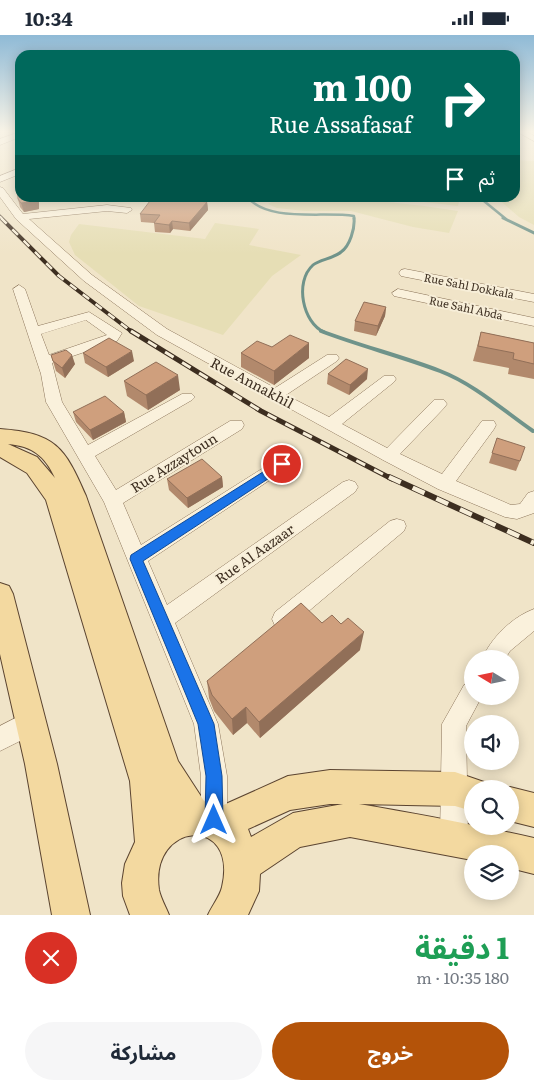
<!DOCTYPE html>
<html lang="ar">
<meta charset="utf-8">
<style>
:root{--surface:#fff;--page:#f6f6f7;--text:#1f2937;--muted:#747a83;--accent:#b45309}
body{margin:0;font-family:Literata,"Noto Sans Arabic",serif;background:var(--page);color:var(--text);direction:rtl;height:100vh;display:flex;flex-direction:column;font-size:19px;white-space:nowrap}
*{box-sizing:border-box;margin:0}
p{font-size:16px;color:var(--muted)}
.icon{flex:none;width:28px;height:28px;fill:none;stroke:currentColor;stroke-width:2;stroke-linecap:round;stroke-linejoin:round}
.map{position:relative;height:880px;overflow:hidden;direction:ltr}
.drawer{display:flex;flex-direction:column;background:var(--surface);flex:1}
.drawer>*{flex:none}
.guide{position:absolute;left:15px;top:15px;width:505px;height:152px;border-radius:15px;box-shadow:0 2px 12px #0003;direction:rtl;background:#00695c;color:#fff;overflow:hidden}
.needle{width:32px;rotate:280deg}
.controls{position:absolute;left:464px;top:615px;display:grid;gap:10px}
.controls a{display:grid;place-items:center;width:55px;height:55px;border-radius:50%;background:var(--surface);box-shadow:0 2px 12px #0003;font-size:25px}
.pin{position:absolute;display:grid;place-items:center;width:42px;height:42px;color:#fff;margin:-21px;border:2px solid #fff;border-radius:50%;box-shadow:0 1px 5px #0007}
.me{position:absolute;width:55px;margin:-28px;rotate:0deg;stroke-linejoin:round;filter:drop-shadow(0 0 4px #0008)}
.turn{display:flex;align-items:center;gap:18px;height:105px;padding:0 25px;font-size:22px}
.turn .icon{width:65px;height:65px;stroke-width:2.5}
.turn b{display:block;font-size:35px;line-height:42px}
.then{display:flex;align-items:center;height:48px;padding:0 25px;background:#0003;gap:10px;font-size:19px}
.round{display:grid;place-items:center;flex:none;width:52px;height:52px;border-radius:26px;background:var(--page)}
.head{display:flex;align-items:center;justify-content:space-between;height:85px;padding:0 25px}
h1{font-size:30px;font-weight:700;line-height:38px;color:#1e9e55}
.primary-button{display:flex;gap:10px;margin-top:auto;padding:10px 25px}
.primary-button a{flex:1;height:58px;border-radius:30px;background:var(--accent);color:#fff;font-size:20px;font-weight:700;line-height:58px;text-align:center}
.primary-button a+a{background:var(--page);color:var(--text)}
.status{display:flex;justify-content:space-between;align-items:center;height:35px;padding:0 25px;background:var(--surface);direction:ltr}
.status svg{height:14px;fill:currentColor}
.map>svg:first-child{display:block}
</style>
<div class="status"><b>10:34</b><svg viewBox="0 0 49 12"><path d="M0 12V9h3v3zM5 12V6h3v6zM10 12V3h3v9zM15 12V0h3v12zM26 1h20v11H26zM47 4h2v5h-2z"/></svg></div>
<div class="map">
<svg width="534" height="880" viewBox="0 0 534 880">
<rect width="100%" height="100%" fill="#f0e4c8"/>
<path fill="#e6deb5" d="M515,125L534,126V190L519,182L497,163L515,162Z
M352,163L424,171L458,176L449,198L413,192L351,176H305L277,173L268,169L279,163Z
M390,163H460L458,171Z
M215,188L259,194L249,210L301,220L272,241L223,300L139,271L75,220L69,207L71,200L79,189L205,204Z"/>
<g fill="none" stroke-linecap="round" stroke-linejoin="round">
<path stroke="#6f938a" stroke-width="2.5" d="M247,162C269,188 323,176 354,181V184
M479,162L506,184"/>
<path stroke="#6f938a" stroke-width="3" d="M503,183L534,198
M324,297C303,288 294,247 313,230C320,224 333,224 341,217C350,211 355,193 354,183"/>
<path stroke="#6f938a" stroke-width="4" d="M321,296C360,311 401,321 440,336C474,349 504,376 533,396"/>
<defs>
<path id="minor" d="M516,96H526L534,101V106Z
M20,97V102L0,110V104Z
M20,133V139L0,147V141Z
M0,152L3,153L23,179L107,170L131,173L132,175L127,178L107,176L29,184L92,240L167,294L275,353L327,320H337L339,323L337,326L286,360L329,382L384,341H394L396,344L394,347L342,389L387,413L434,365H444L447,369L444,373L400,419L442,439L482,386H494L496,390L494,394L456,446L511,470L520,469L528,458L534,456V478L517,484L505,482L438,454L383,425L157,300L84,246L16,184L0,162Z
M405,234L534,259V267L401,241L399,238L401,235Z
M19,250L25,254L38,291L89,277L122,298L117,306L52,328L62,367L88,410L182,359H192L195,362L192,365L95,421L116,455L230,386H242L244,390L242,394L123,468L141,510L276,425L282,423L288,425L291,429L288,433L148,526L167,570L343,447L349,445L355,447L358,452L355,457L175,588L218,689L227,741V785L224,795L214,798L204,795L201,785V741L194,689L104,467L46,367L41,339L13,254ZM86,285L107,300L49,320L41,299Z
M398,254L534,283V291L394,261L392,258Z
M397,484L404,486L406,491L404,496L291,591L283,593L275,591L272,584L275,577L390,486Z
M534,574V596L510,616L505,624H482C491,603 512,582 534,574Z
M472,647V661H482L466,691L468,803L464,813L454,817L444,813L440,803L442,689L464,650Z
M31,675L40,678L43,687L40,696L0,716V691Z"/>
<path id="major" d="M0,394C55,398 65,412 86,461L178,726L204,766L219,772L288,741L330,735L455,737L484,747L487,754H472V776L455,771L359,769C419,779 475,790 534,803V839L510,833V819H472V825L350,802L300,812L260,839L259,856L248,880H208C212,871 220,861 222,852C239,779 149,786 159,855C161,864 166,872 169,880H130L123,861L122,848L125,829L135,807L130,746L46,465L27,438L0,422ZM8,409C32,411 45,421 55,443L37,422ZM330,769H343L293,778L251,802L248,794L290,775Z
M0,548L9,551L13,559L57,729L90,880H52L25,729L0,619Z
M510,752L534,758V792L510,786V754H506Z"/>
</defs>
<use href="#minor" stroke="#8d765c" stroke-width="1"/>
<use href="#major" stroke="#5b4430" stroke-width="2"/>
<use href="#minor" fill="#faf1dc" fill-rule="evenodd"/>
<use href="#major" fill="#f3d9a0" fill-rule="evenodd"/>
<defs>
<path id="rail-far3" d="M0,181L2,184"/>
<path id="rail-far2" d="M1,183L59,241L132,297"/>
<path id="rail-far1" d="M131,296L261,376L392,444"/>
<path id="rail" d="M389,442L534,508"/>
</defs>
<use href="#rail-far3" stroke="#3d2e20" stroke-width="3"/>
<use href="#rail-far2" stroke="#3d2e20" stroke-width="4"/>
<use href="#rail-far1" stroke="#3d2e20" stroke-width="5"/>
<use href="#rail" stroke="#3d2e20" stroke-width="6"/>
<use href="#rail-far3" stroke="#f7eed8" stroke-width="2" stroke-dasharray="5.5" stroke-linecap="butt"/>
<use href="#rail-far2" stroke="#f7eed8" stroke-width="2.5" stroke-dasharray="8" stroke-linecap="butt"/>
<use href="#rail-far1" stroke="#f7eed8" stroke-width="3" stroke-dasharray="10" stroke-linecap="butt"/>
<use href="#rail" stroke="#f7eed8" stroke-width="4.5" stroke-dasharray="13" stroke-linecap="butt"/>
</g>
<path fill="#b2896c" d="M20,162H39V174L24,177L20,172L18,164Z
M207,167L208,175L190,196L173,194L170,198L155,197L154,188L141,187L140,179Z
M386,272L385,281L376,301L354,296L355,286Z
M481,297L534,308V344L508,339L509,333L473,326Z
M272,312L309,323L274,350L241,332V318Z
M83,318L134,326L108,342L85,328Z
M51,320L75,329L65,343L56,336Z
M328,339L367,344L349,360L327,349Z
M124,346L180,355L148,375L127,361Z
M73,377H124L126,387L93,405L76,387Z
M497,403L520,426L516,436L489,428Z
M222,442L223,452L188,473L169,455L167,444Z
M322,588L360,615L260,703L247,688L233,700L214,676L209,663L207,646Z"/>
<path fill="#916f58" d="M37,162H39V174L24,177L21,168Z
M207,167L208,175L190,196L189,188Z
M172,186L173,194L170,198L169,190Z
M386,272L385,281L376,301L378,291Z
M309,308V323L274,350V336Z
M132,316L134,326L108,342L106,332Z
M72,320L75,329L65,343L62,333Z
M368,334L367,344L349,360L350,350Z
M178,340L180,355L148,375L146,360Z
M124,377L126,387L93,405L90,395Z
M222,442L223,452L188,473L187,463Z
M364,597L360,615L260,703L259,687Z
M246,672L247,688L233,700L232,684Z"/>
<path fill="#cf9f7d" stroke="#916f58" d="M20,148V162H37V166L21,168L18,164L17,149Z
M153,162H165L207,167L189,188L172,186L169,190L154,188L160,180L140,179Z
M364,267L386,272L378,291L355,286Z
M481,297L534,308V329L513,324L514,318L478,311Z
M290,300L309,308L274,336L241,318L257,306L272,312Z
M109,303L132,316L106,332L83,318Z
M66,315L72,320L62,333L53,326L51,320Z
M346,324L368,334L350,350L328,339Z
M156,327L178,340L146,360L124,346Z
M105,361L124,377L90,395L73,377Z
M497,403L525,412L520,426L492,418Z
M202,424L222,442L187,463L167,444Z
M301,568L322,588L332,580L341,589L348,583L364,597L259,687L246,672L232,684L212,660L207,646Z"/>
<linearGradient id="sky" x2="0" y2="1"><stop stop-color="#8fbad6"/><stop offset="0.44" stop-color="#f8f3e6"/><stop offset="1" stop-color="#f8f3e6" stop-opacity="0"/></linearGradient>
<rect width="534" height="219" fill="url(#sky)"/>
<path fill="#1a73e8" stroke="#114b97" d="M282,425L286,426V432L143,526L214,689L222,741L223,785L220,791L214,794L208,791L205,785L206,741L198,689L130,524L131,520Z"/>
<g text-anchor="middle" stroke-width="4" stroke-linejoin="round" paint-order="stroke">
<g font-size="11" fill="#3d2e20" stroke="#f7eed8">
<text transform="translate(469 251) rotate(11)" y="4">Rue Sahl Dokkala</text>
<text transform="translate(466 273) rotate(12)" y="4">Rue Sahl Abda</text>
</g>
<g font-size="14" fill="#3d2e20" stroke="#f7eed8">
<text transform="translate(252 348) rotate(28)" y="5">Rue Annakhil</text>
<text transform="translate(174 428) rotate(-32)" y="5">Rue Azzaytoun</text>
<text transform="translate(255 519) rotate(-35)" y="5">Rue Al Aazaar</text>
</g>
</g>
</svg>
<div class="controls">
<a><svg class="needle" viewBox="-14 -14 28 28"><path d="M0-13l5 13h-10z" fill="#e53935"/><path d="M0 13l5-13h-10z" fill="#747a83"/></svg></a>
<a><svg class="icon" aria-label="sound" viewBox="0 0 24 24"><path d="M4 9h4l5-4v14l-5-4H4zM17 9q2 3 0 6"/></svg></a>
<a><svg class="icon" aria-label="search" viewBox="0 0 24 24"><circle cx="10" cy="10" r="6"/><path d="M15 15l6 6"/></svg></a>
<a><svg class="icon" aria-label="layers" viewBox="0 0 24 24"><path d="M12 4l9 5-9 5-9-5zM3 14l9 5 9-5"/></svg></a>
</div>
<div class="pin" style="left:282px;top:429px;background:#d93025"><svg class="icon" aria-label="arrive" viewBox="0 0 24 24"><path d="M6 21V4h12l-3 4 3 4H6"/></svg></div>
<svg class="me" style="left:214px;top:785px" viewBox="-20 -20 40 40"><path d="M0-17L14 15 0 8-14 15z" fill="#1a73e8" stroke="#fff" stroke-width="4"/></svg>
<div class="guide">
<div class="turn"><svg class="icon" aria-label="right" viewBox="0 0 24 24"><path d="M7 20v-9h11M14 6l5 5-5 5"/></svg><div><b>100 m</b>Rue Assafasaf</div></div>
<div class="then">ثم<svg class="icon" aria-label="arrive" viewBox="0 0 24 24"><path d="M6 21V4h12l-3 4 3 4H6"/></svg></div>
</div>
</div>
<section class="drawer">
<div class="head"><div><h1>1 دقيقة</h1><p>180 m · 10:35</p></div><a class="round" style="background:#d93025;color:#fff"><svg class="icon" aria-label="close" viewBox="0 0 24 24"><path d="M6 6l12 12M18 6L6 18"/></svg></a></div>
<div class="primary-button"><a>خروج</a><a>مشاركة</a></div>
</section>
